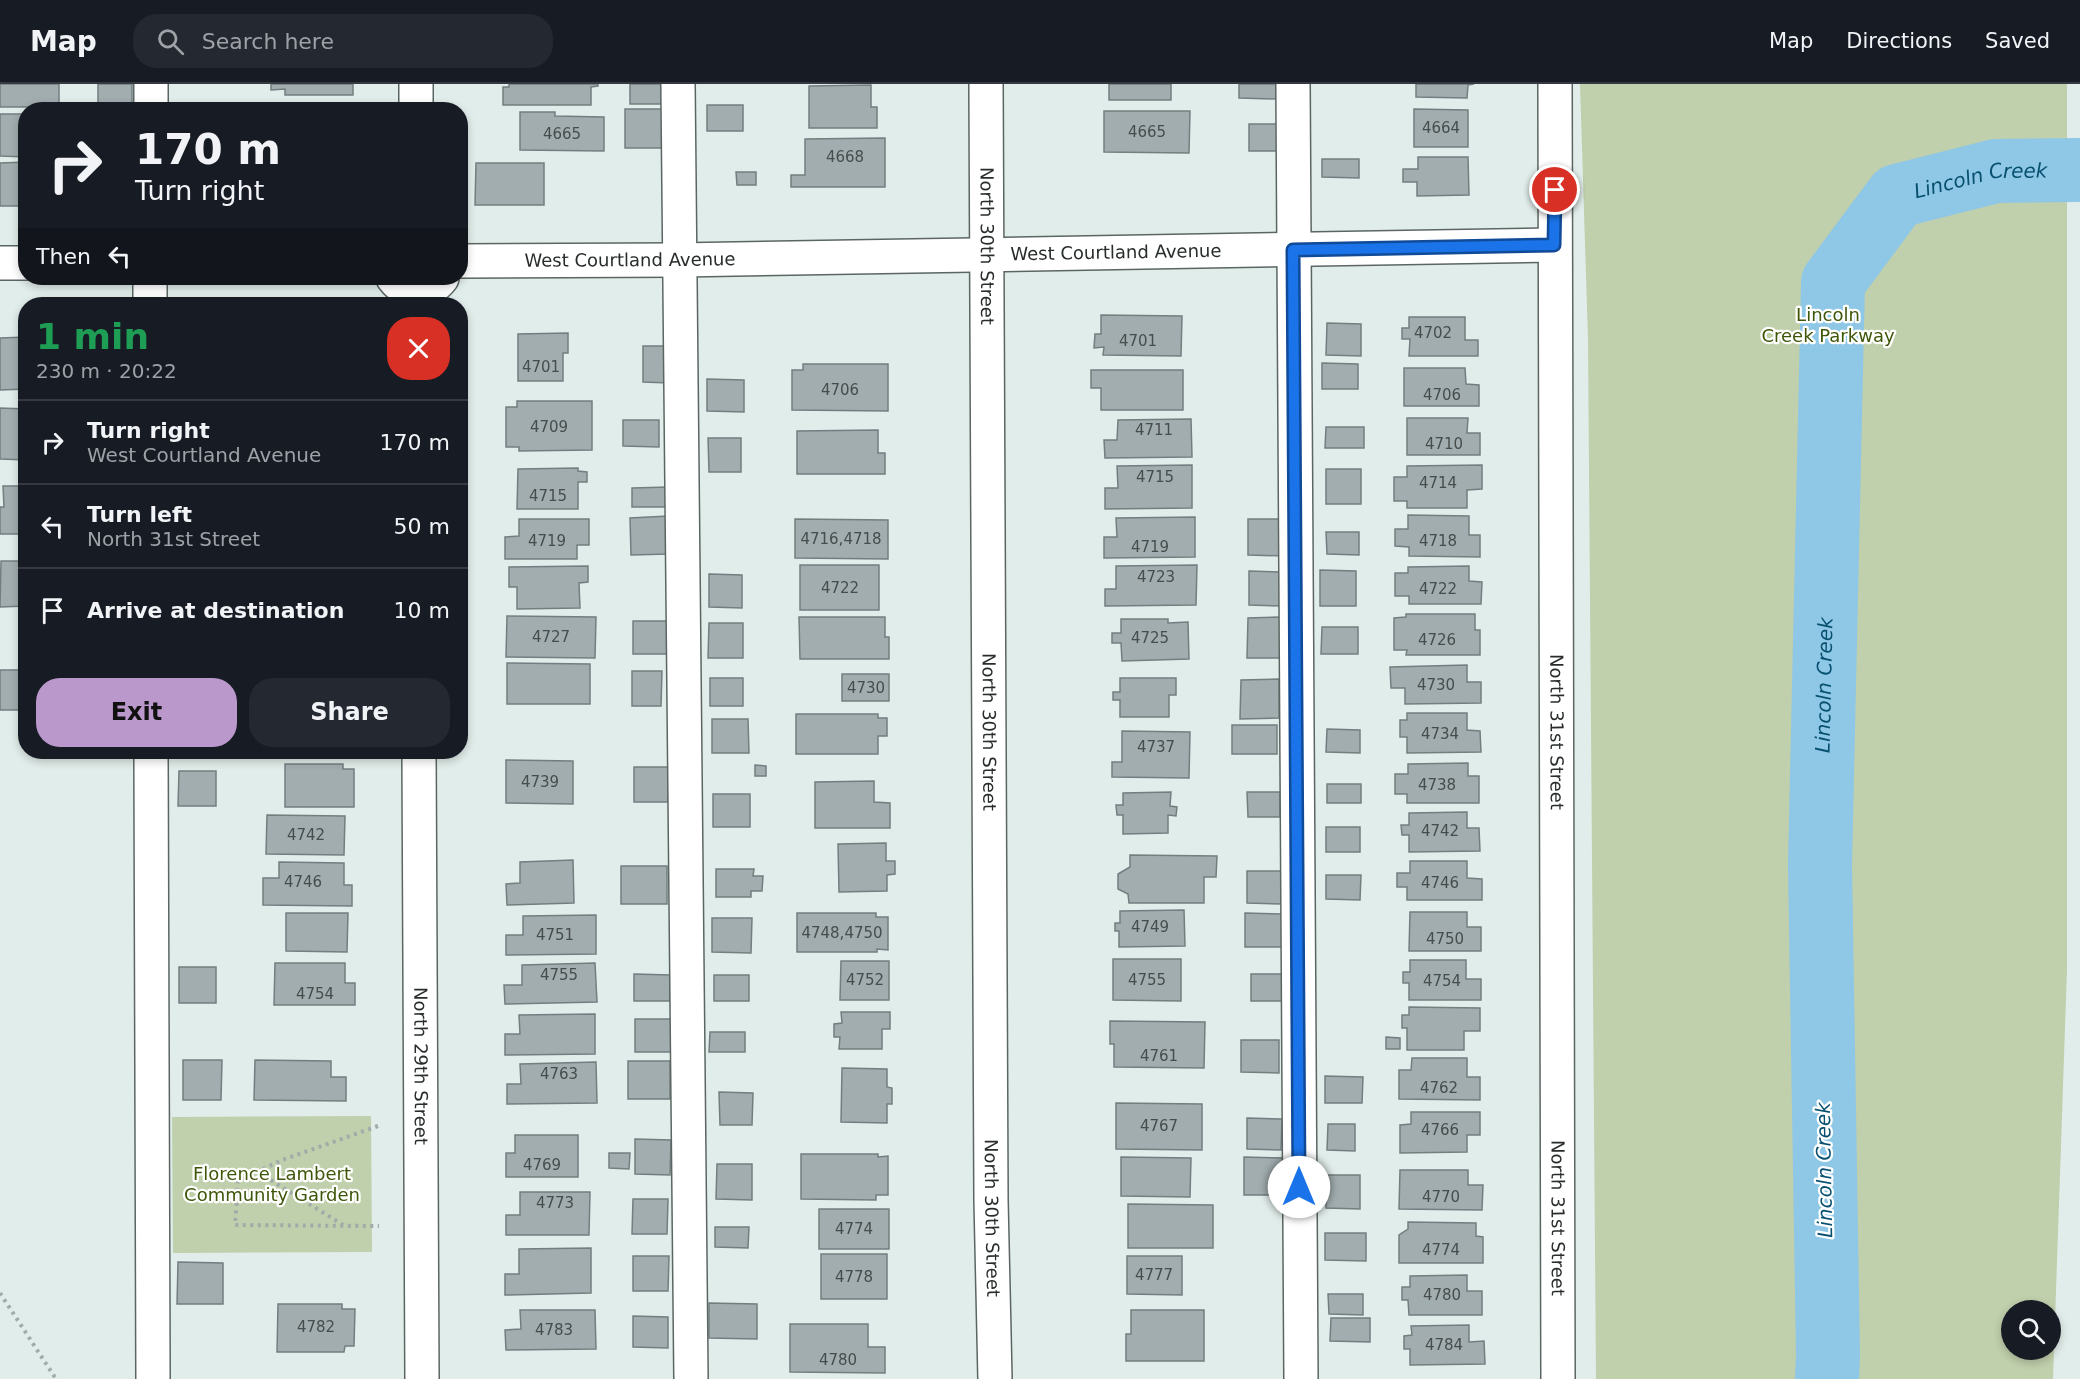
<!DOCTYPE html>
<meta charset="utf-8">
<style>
:root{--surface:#171b24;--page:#242831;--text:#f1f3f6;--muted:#9ea1a6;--line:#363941;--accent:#bb98cc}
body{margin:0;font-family:"DejaVu Sans",sans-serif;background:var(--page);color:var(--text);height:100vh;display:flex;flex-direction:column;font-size:22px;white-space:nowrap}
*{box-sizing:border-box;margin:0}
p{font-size:20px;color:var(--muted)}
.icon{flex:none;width:33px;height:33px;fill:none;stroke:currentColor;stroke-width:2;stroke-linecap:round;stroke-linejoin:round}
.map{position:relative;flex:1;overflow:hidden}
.details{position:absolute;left:18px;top:213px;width:450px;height:462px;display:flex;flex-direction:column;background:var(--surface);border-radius:24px;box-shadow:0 3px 9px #0003}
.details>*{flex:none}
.banner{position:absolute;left:18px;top:18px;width:450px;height:183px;border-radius:24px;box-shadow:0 3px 9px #0003;background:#171b24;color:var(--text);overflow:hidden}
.fabs{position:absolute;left:2001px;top:1216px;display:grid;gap:12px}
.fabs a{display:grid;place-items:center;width:60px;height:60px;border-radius:50%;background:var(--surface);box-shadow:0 3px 9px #0003;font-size:30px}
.pin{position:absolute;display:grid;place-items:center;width:51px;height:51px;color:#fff;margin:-26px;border:3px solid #fff;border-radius:50%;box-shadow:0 2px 6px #0007}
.me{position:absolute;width:66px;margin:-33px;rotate:0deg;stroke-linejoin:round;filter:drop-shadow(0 0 4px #0008)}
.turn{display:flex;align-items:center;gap:21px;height:126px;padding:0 18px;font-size:27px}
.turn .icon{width:78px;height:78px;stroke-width:2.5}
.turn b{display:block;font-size:42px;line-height:51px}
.then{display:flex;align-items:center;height:57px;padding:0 18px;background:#0003;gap:12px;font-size:22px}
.round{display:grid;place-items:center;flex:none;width:63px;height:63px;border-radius:24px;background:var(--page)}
.summary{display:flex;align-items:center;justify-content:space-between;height:102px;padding:0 18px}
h1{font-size:36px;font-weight:600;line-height:45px;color:#1e9e55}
.action{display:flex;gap:12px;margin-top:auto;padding:12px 18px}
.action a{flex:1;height:69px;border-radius:24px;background:var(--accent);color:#111;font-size:24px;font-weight:600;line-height:69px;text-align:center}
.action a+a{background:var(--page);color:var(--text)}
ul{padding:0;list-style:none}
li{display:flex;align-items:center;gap:18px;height:84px;padding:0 18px;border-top:2px solid var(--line)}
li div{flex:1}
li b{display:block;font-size:22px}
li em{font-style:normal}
header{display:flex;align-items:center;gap:36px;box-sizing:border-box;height:84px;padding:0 30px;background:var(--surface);border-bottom:2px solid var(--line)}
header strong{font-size:28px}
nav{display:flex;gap:33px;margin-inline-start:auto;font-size:21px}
.search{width:420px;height:54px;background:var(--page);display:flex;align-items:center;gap:15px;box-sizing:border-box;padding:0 21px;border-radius:24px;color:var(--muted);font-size:22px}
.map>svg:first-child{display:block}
</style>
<header>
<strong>Map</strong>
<div class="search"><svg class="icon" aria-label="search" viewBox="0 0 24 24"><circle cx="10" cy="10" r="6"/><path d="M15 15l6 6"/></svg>Search here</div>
<nav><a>Map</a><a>Directions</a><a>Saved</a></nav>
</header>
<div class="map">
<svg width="2080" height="1295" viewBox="0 0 2080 1295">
<rect width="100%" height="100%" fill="#e1edea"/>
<path fill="#c0cfac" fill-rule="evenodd" d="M1580,0H2067V885L2053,1295H1596L1588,255ZM2012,1227H2050V1266H2012Z
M371,1032L372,1168L173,1169L172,1033Z"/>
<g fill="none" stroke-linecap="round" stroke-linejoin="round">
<path stroke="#8fc7e6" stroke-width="64" id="s1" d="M1827,1295L1828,1271L1820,781L1833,198L1897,112L1996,87L2080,86"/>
</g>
<path fill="#a2adaf" stroke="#737e80" stroke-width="1.5" d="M0,0H59V23H0Z
M98,0H132V20H98Z
M271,0H353V11H285V5L271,6Z
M509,0H598V2L591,3V21H503V3H509Z
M630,0H664V20H630Z
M1109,0H1171V16H1109Z
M1239,0H1276V15L1239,14Z
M1416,0H1474L1468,1L1467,14L1416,13Z
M871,1V23H877V44H809V2Z
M707,21H743V47H707Z
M282,23H352V26H282Z
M625,25H664L663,64H625Z
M1414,25L1468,26V63H1414Z
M1104,27H1190L1189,69L1104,68Z
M520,28H555V32L604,33V67L520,66Z
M0,30H26V73L0,72Z
M1249,40H1282V67H1249Z
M885,54V103H791V91H805V55Z
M1418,73H1468L1469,111L1417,112V98H1403V85H1418Z
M1322,75H1359V94L1322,93Z
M26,78V122H0V79Z
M476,79H544V121H475Z
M736,88H756V101H737Z
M1101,231L1182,232L1181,272L1103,271L1104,263L1094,264L1095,250H1101Z
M1409,233H1465V256H1478V272H1409L1410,255H1402V244H1409Z
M1327,239L1361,240V272L1326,271Z
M568,249V269H563V297H518V250Z
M26,253V305L0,306V254Z
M643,262H669V299L643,298Z
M1322,279L1358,280V305H1322Z
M803,280H888V327L792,326V286H803Z
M1404,284H1465L1466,300L1479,301V322H1404Z
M1091,286H1183V326H1101V304H1091Z
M707,295L744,296V328L707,327Z
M517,317H592V366L519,367V363H506V323H517Z
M0,324L26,325V376L0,375Z
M1407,334H1468L1467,349H1480V371H1407Z
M1191,335L1192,373L1105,374L1104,356H1117L1118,336Z
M623,336H659V363L623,362Z
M1326,343H1364V364H1325Z
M878,346V369H885V390H797V347Z
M708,354H741V388H709Z
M1192,381V424L1105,425V404H1118L1117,382Z
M1482,381V405L1467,406V424H1407V417H1394V393H1407V382Z
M578,384V387L587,388V398H578V425H517L518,385Z
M1326,385H1361V420H1326Z
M3,402H26V450H0V423H4Z
M669,403L668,423H632V404Z
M1408,431L1469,432V451H1480V473L1409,472V463L1395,462V445H1408Z
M668,432L669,470L631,471L630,434Z
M1195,433V473L1104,474V453H1117L1116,434Z
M519,435H589V461H577V475H505V453L519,452Z
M795,435L888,436V475L795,474Z
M1248,435H1284V472L1248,471Z
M1326,448H1359V471L1327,470Z
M1,477H26V522L0,523Z
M800,481H879V526H800Z
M1197,481L1196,521L1105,522V505H1116V482Z
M588,482V498L579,499L580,524L517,525V503H509V483Z
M1469,482V497L1482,498L1481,520H1409V512H1395V489H1408V483Z
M1320,486L1356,487V522H1320Z
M1249,487L1282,488V522L1249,521Z
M709,490L742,491V524L709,523Z
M1406,530H1475V546H1480V571H1406L1407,566H1394V534L1406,533Z
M507,532L596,533L595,574L506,573Z
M799,533H885V553H889V575H800Z
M1281,533V574H1247L1248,534Z
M1121,535H1168V539L1188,538L1189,575L1122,577L1121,559H1112V549H1121Z
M633,537H668V570H633Z
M709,539H743V574H708Z
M1322,543H1358V570H1321Z
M507,579L590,580V620H507Z
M1467,581V598H1481V619L1405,620V604H1391L1390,583Z
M0,586H26V626H0Z
M632,587H662L661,622H632Z
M842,590H889V617H842Z
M710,594H743V622H710Z
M1120,594H1176V611H1169V633H1120V616H1113V608H1120Z
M1279,595V634L1240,635L1241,596Z
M1407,629H1467V646L1480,647L1481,668L1407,669V653H1400V636H1407Z
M796,630H878V634H887V652H878V670H796Z
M712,635H748L749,669H712Z
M1232,641H1277V670H1232Z
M1327,645L1360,646V669L1326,668Z
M1122,647L1190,648L1189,694L1112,693V678H1122Z
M289,668H349V670H289Z
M506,676L573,677V720L506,719Z
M1468,679V692H1479V719H1407V710H1395V690H1408V680Z
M285,680H343V685H354V723H285Z
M755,681L766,682V692H755Z
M634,683H668V718H634Z
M179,687H216V722H178Z
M874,697V718L890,719V744H815V698Z
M1327,700H1361V719H1327Z
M1171,708L1170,722L1177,723L1176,732L1168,731V749L1123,750V731H1117L1116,721H1123V709Z
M1247,708H1280V733H1248Z
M713,710H750V743H713Z
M1467,728V744H1479L1480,767L1409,768V751H1402L1401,741H1409V729Z
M267,731L345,732L344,771L266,770Z
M1326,743H1360V768H1326Z
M886,759V777H895V790L887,791V807L839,808L838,760Z
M1130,771L1217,772L1216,793H1204V819H1129L1128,810L1118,805V790L1130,783Z
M573,776L574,819L507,821L506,800L520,799V778Z
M1410,777H1467V794L1482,795V816H1407V803H1397V789H1410Z
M279,778L344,779V801H352V822L263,821V794H279Z
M621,782H667V820H621Z
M716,785H754L753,792H763L762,807H751V813H716Z
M1247,787H1282V820L1247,819Z
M1326,791H1361L1360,816L1326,815Z
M1184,826L1185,862L1119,863V847H1115V839H1120V827Z
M1410,828H1467V843H1481V867H1409Z
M286,829H348L347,868L286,867Z
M797,829H876V833H888V866L877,865V868H797Z
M1245,829L1283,830L1282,863H1245Z
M596,831V870L506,871V851H523V832Z
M712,834H752L751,869L712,868Z
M1113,875H1181V917L1113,916Z
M1410,876H1466V895H1481V916H1409V899H1403V888H1410Z
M841,877H889V916H840Z
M275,879H345V899H355V921H274Z
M595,879L597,918L505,920L504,901H522V881Z
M179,883H216V919H179Z
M634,890L670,891V917H634Z
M1251,890H1284V917H1251Z
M714,891H749V917H714Z
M1409,923L1480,924V947H1464V966H1407V944H1402V931H1409Z
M841,928H890V945H882V965H839L840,953H834V940L842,939Z
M595,930V970L505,971V950H520L519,931Z
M635,935H671V968H635Z
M1110,937L1205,938L1204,984L1114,983V960H1110Z
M710,948H745V968H709Z
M1386,953L1400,954V965H1386Z
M1241,956H1279V989L1241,988Z
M1412,974H1467V993H1480V1016L1399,1015V986H1411Z
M183,976H222L221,1016H183Z
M255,976L331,977V993H346V1017L254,1016Z
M628,977H670V1015H628Z
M596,978L597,1019L507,1020V1000H521L520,980Z
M842,984L887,985V1003L892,1004V1020H887V1039L841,1038Z
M1325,992L1363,993L1362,1019H1325Z
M719,1008L753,1009L752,1041H720Z
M1116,1019L1202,1020V1066L1116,1065Z
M1411,1028H1480V1051H1467V1068L1400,1069V1041L1411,1040Z
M1247,1034L1282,1035L1281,1066L1247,1065Z
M1328,1040H1355V1067L1327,1066Z
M515,1051H578V1093H506V1069H515Z
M635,1055L671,1056L670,1091L635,1090Z
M609,1069H630L629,1085L609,1084Z
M801,1070H878V1073L888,1072V1111H876V1116L801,1115Z
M1121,1073L1191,1074L1190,1113L1121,1112Z
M1244,1073L1284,1074V1111H1244Z
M717,1080H752V1116L716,1115Z
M1400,1086H1468V1101H1483L1482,1126L1399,1125Z
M1326,1091H1360V1125L1326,1124Z
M520,1108H590L589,1151H506V1131H520Z
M633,1115H668L667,1150H632Z
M1128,1120L1213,1121V1164H1128Z
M819,1125H889V1165H819Z
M1408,1138L1476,1139V1152L1483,1153V1179H1399V1151L1408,1145Z
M715,1143H749L748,1164L715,1163Z
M1325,1149H1366V1177L1325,1176Z
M591,1164V1209L505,1211V1190H519V1165Z
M821,1170H887V1215H821Z
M633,1172H669L668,1207H633Z
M1127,1172H1182V1211L1127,1210Z
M178,1178L223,1179V1220H177Z
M1467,1191V1207H1482V1231H1409L1408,1216H1402V1203H1410V1192Z
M1328,1210H1363V1231L1329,1230Z
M709,1219L757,1220V1255L709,1254Z
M278,1220H342V1225H355L354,1262H345L344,1268H277Z
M520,1226H595L596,1265L506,1266L505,1246L521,1245Z
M1131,1226H1204V1277H1126V1250H1131Z
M633,1232L668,1233V1264L633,1263Z
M1331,1234H1370V1258L1330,1257Z
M790,1240H868V1263H885V1289L790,1288Z
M1469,1241V1258L1484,1257L1485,1280L1410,1281V1265H1404V1252L1412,1251L1411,1242Z"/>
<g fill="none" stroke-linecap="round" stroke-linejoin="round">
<defs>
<g id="minor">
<path d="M416,0V26"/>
<path d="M678,0L691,1295"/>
<path id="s2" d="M986,0L991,1116L995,1295"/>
<path d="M1293,0L1301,1295"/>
<path id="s3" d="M1555,0L1558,1295"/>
<path d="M151,26V0"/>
<path id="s4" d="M460,177L679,176L1554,161"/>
<path d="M0,179H26"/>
<path d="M393,194C406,211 429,212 442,194"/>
<path d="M150,220V194"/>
<path d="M151,668L153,1295"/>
<path id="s5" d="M419,668L422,1295"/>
</g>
</defs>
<use href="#minor" stroke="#5b6663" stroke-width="36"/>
<path stroke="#a1aba8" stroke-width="4" stroke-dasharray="3 4.5" stroke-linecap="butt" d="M378,1042L282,1076L238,1097L235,1141L379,1142
M258,1088L343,1141
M0,1209L56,1295"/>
<use href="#minor" stroke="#fff" stroke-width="33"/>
</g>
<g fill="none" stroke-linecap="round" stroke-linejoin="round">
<defs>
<path id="route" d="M1299,1103L1293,166L1554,161L1555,106"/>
</defs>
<use href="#route" stroke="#114b97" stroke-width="15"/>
<use href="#route" stroke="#1a73e8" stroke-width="10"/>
</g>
<g text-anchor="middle" stroke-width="4.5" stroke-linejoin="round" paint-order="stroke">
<g font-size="15" fill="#464d4d">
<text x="1441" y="49">4664</text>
<text x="1147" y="53">4665</text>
<text x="562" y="55">4665</text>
<text x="845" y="78">4668</text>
<text x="1433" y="254">4702</text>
<text x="1138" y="262">4701</text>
<text x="541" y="288">4701</text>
<text x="840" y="311">4706</text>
<text x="1442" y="316">4706</text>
<text x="549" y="348">4709</text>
<text x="1154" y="351">4711</text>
<text x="1444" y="365">4710</text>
<text x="1155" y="398">4715</text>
<text x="1438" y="404">4714</text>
<text x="548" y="417">4715</text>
<text x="841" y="460">4716,4718</text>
<text x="547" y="462">4719</text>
<text x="1438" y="462">4718</text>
<text x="1150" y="468">4719</text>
<text x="1156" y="498">4723</text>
<text x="840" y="509">4722</text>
<text x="1438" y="510">4722</text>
<text x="551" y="558">4727</text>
<text x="1150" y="559">4725</text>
<text x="1437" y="561">4726</text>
<text x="1436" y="606">4730</text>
<text x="866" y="609">4730</text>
<text x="1440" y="655">4734</text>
<text x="1156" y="668">4737</text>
<text x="540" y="703">4739</text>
<text x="1437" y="706">4738</text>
<text x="1440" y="752">4742</text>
<text x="306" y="756">4742</text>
<text x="303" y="803">4746</text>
<text x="1440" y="804">4746</text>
<text x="1150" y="848">4749</text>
<text x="842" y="854">4748,4750</text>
<text x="555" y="856">4751</text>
<text x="1445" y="860">4750</text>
<text x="559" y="896">4755</text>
<text x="865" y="901">4752</text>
<text x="1147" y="901">4755</text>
<text x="1442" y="902">4754</text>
<text x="315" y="915">4754</text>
<text x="1159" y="977">4761</text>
<text x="559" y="995">4763</text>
<text x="1439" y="1009">4762</text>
<text x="1159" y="1047">4767</text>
<text x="1440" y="1051">4766</text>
<text x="542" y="1086">4769</text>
<text x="1441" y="1118">4770</text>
<text x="555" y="1124">4773</text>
<text x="854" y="1150">4774</text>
<text x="1441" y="1171">4774</text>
<text x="1154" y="1196">4777</text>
<text x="854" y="1198">4778</text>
<text x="1442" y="1216">4780</text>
<text x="316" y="1248">4782</text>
<text x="554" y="1251">4783</text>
<text x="1444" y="1266">4784</text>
<text x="838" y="1281">4780</text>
</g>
<g font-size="18" fill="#282d2c" stroke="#fff">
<text dy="6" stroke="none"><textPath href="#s2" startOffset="162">North 30th Street</textPath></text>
<text dy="6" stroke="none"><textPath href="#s4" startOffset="656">West Courtland Avenue</textPath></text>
<text dy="6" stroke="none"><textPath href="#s4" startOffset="170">West Courtland Avenue</textPath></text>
<text dy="6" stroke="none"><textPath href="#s3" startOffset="648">North 31st Street</textPath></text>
<text dy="6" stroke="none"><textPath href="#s2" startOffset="648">North 30th Street</textPath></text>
<text dy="6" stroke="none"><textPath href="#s5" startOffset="314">North 29th Street</textPath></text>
<text dy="6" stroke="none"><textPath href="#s3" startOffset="1134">North 31st Street</textPath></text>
<text dy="6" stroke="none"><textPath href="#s2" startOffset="1134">North 30th Street</textPath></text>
</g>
<g font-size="18" fill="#3e5608" stroke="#fff">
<text x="1828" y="237">Lincoln<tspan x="1828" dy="21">Creek Parkway</tspan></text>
<text x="272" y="1096">Florence Lambert<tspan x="272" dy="21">Community Garden</tspan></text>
</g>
<g font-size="20" font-style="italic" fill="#07506f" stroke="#fff">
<text dy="7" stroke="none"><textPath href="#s1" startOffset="1290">Lincoln Creek</textPath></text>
<text dy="7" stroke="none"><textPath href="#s1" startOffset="694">Lincoln Creek</textPath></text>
<text transform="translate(1824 1086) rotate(-91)" y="7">Lincoln Creek</text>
</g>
</g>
</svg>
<div class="fabs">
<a><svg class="icon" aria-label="search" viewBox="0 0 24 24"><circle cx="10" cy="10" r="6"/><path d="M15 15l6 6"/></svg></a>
</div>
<div class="pin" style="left:1555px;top:106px;background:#d93025"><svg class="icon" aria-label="arrive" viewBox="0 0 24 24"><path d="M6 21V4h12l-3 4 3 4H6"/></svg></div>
<svg class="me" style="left:1299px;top:1103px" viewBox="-20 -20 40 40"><circle r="19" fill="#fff"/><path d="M0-13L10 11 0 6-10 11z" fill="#1a73e8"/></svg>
<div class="banner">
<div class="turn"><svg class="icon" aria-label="right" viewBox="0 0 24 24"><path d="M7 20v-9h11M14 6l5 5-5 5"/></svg><div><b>170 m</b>Turn right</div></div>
<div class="then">Then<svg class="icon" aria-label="left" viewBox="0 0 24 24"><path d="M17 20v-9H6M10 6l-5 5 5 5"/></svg></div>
</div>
<section class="details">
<div class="summary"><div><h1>1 min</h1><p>230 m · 20:22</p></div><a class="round" style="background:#d93025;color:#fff"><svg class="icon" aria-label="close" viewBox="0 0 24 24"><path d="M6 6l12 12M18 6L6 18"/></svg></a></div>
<ul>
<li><svg class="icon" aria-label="right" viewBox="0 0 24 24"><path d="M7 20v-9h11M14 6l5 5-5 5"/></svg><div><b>Turn right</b><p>West Courtland Avenue</p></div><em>170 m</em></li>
<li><svg class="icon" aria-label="left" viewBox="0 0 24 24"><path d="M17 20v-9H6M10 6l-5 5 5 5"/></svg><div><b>Turn left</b><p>North 31st Street</p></div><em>50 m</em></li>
<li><svg class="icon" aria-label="arrive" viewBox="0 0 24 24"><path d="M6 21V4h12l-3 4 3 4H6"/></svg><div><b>Arrive at destination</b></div><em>10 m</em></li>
</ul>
<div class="action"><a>Exit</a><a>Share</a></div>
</section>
</div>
